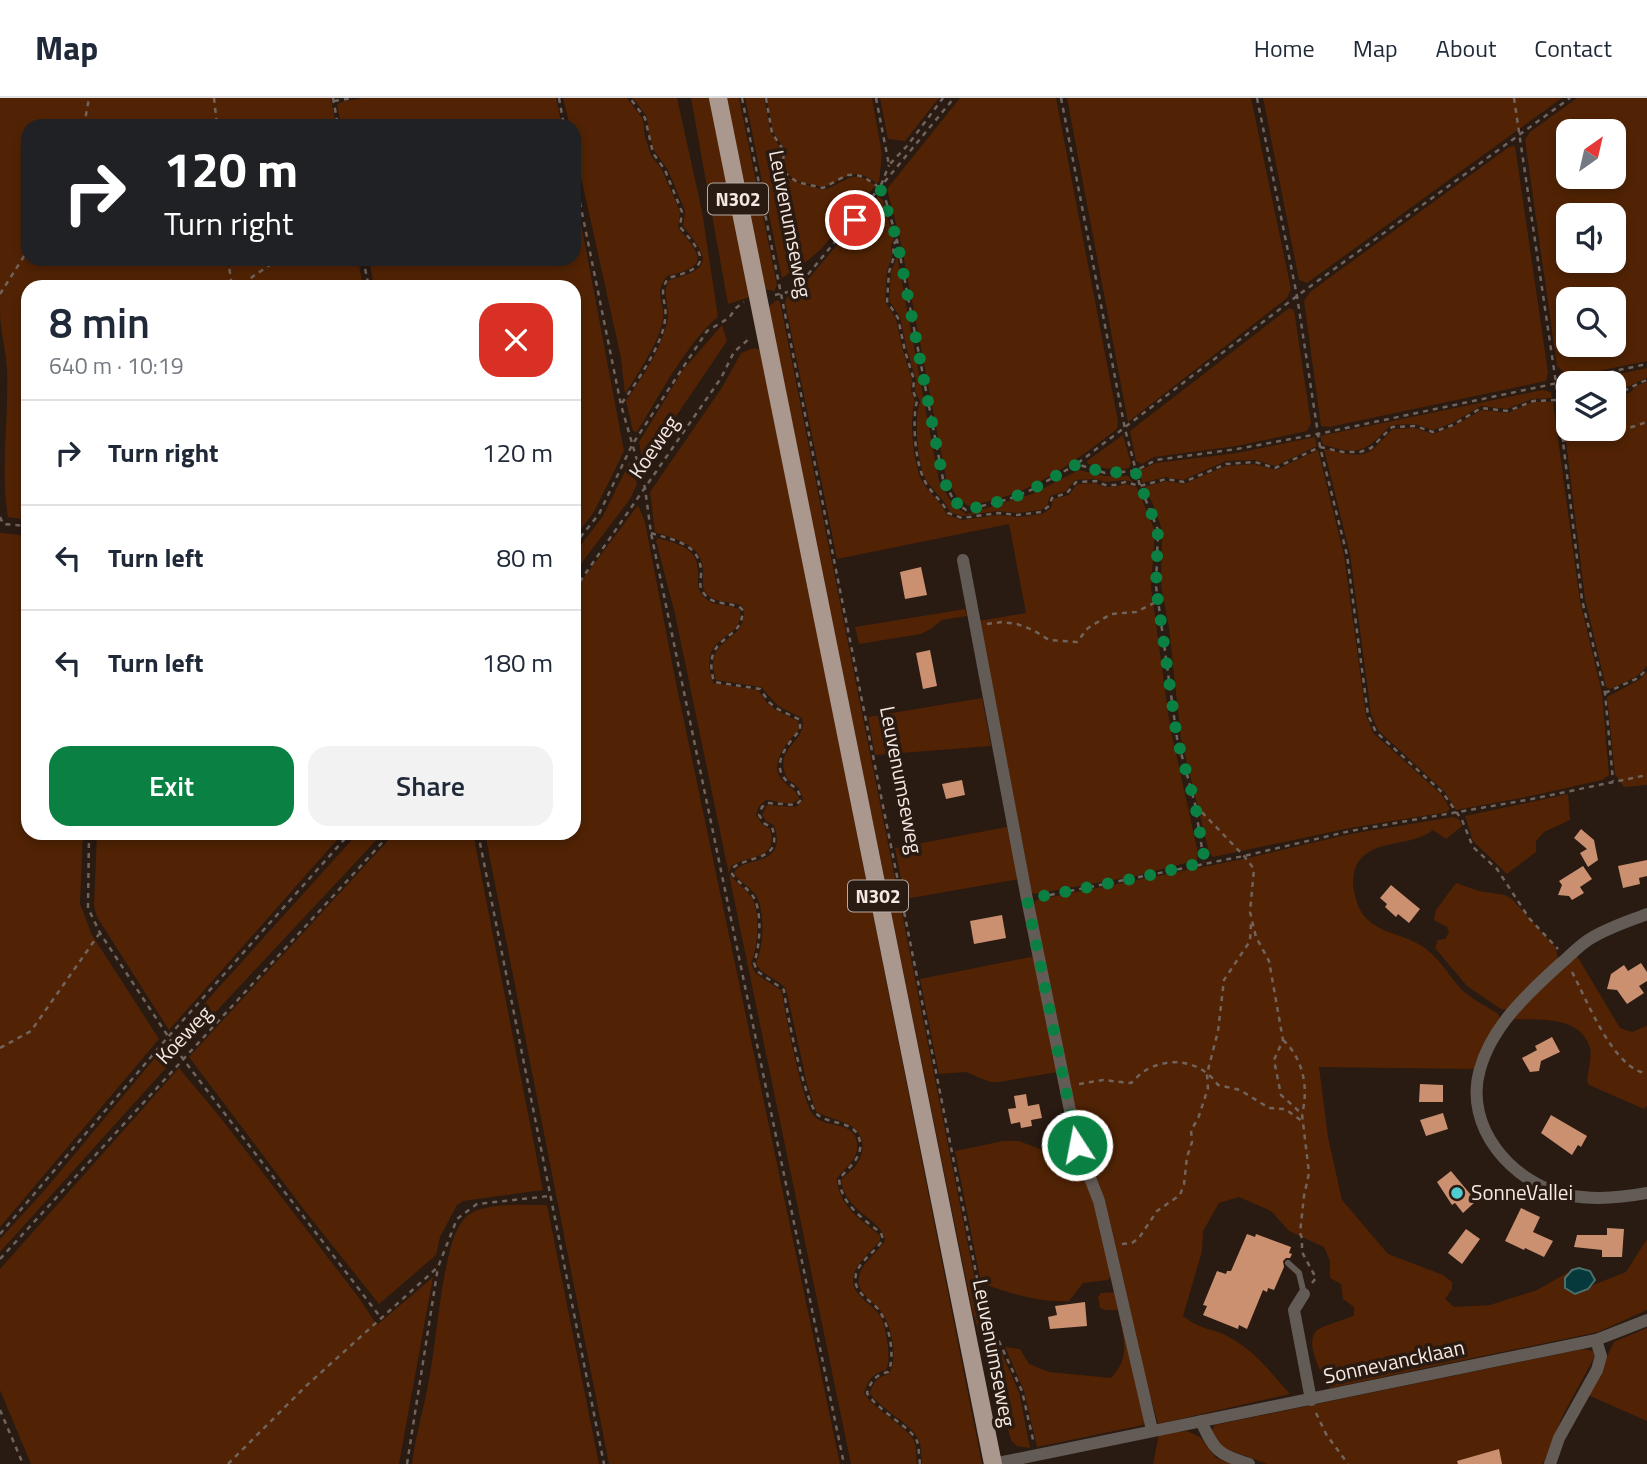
<!DOCTYPE html>
<meta charset="utf-8">
<style>
:root{--surface:#fff;--page:#f2f2f3;--text:#1f2937;--muted:#747a83;--line:#e0e1e3;--accent:#0b8043}
body{margin:0;font-family:"Titillium Web",sans-serif;background:var(--page);color:var(--text);height:100vh;display:flex;flex-direction:column;font-size:26px;white-space:nowrap}
*{box-sizing:border-box;margin:0}
p{font-size:23px;color:var(--muted)}
.icon{flex:none;width:38px;height:38px;fill:none;stroke:currentColor;stroke-width:2;stroke-linecap:round;stroke-linejoin:round}
.map{position:relative;flex:1;overflow:hidden}
.details{position:absolute;left:21px;top:182px;width:560px;height:560px;display:flex;flex-direction:column;background:var(--surface);border-radius:21px;box-shadow:0 4px 10px #0003}
.details>*{flex:none}
.top-card{position:absolute;left:21px;top:21px;width:560px;height:147px;border-radius:21px;box-shadow:0 4px 10px #0003;background:#202124;color:#fff;overflow:hidden}
.needle{width:46px;rotate:34deg}
.controls{position:absolute;left:1556px;top:21px;display:grid;gap:14px}
.controls a{display:grid;place-items:center;width:70px;height:70px;border-radius:14px;background:var(--surface);box-shadow:0 4px 10px #0003;font-size:35px}
.pin{position:absolute;display:grid;place-items:center;width:60px;height:60px;color:#fff;margin:-30px;border:4px solid #fff;border-radius:50%;box-shadow:0 2px 7px #0007}
.me{position:absolute;width:77px;margin:-38px;rotate:349deg;stroke-linejoin:round;filter:drop-shadow(0 0 5px #0008)}
.turn{display:flex;align-items:center;gap:24px;height:147px;padding:0 28px;font-size:32px}
.turn .icon{width:91px;height:91px;stroke-width:2.5}
.turn b{display:block;font-size:49px;line-height:60px}
.round{display:grid;place-items:center;flex:none;width:74px;height:74px;border-radius:21px;background:var(--page)}
.summary{display:flex;align-items:center;justify-content:space-between;height:119px;padding:0 28px}
h1{font-size:42px;font-weight:600;line-height:52px}
.action{display:flex;gap:14px;margin-top:auto;padding:14px 28px}
.action a{flex:1;height:80px;border-radius:21px;background:var(--accent);color:#fff;font-size:28px;font-weight:600;line-height:80px;text-align:center}
.action a+a{background:var(--page);color:var(--text)}
ul{padding:0;list-style:none}
li{display:flex;align-items:center;gap:21px;height:105px;padding:0 28px;border-top:2px solid var(--line)}
li div{flex:1}
li b{display:block;font-size:26px}
li em{font-style:normal}
header{display:flex;align-items:center;gap:42px;box-sizing:border-box;height:98px;padding:0 35px;background:var(--surface);border-bottom:2px solid var(--line)}
header strong{font-size:33px}
nav{display:flex;gap:38px;margin-inline-start:auto;font-size:24px}
.map>svg:first-child{display:block}
</style>
<header>
<strong>Map</strong>
<nav><a>Home</a><a>Map</a><a>About</a><a>Contact</a></nav>
</header>
<div class="map">
<svg width="1647" height="1366" viewBox="0 0 1647 1366">
<rect width="100%" height="100%" fill="#291a12"/>
<path fill="#512304" fill-rule="evenodd" d="M0,0H331L336,28H28V161H358L363,189H28V422L8,419C0,371 9,320 7,271C6,252 0,232 0,213C0,142 0,71 0,0Z
M363,0H556L562,28H341L337,7L341,4Z
M563,0H627L643,21L645,39L651,57L662,72L673,97L680,114L678,130C702,158 710,168 667,178C653,197 665,202 663,221C660,243 637,277 625,296L621,260L574,47V28H570Z
M633,0H677L702,113L718,219C688,243 658,300 637,334L633,333L626,303C643,278 660,254 667,224C671,209 661,197 669,182C715,171 708,159 683,128L685,113L668,72L655,54L649,38L647,19Z
M691,0H710L750,199L728,206Z
M726,0H739L777,187L774,193L764,191Z
M745,0H764L771,35L782,53L781,74C793,86 807,86 823,92C845,86 852,68 875,88L822,150L810,161L782,180Z
M767,0H872L882,56L879,83L877,86C852,65 846,83 823,89L797,83L783,73L785,52L773,34Z
M880,0H939L905,43L888,41Z
M960,0H1056L1118,323L1117,331C1084,356 1050,383 1010,397C996,402 982,405 968,408L957,399L946,380L900,141L887,91Z
M1067,0H1251L1291,191L1287,200L1128,324Z
M1263,0H1562L1307,185L1299,182Z
M1577,0H1647V263L1569,279L1557,268L1525,42L1530,34ZM1568,33H1614V79H1568ZM1568,117H1614V163H1568ZM1568,201H1614V247H1568Z
M1515,48L1548,274L1546,283L1329,329L1321,328L1304,203L1310,194L1509,49Z
M574,88L624,353L594,414L574,440V189H374L369,161H574Z
M878,98L883,102L894,141L891,147L892,159L887,173L885,203L896,221L903,253L912,282L911,293L915,303C909,322 913,362 921,381C927,394 941,403 947,417L962,422L998,417L1018,419L1042,416L1051,410L1053,401L1069,397L1077,386L1095,385L1104,389H1115L1125,386L1137,389L1155,433L1151,489L1170,628L1198,755L1197,762L1136,778L1035,796L1028,792L979,523L1026,515L1009,426L837,461L785,204L788,197L805,185Z
M895,147L939,383L953,407L967,416L1032,396L1079,372L1104,378H1128L1133,384L1125,382L1105,384L1096,381L1075,382L1066,393L1050,398L1047,407L1041,412L1017,415L998,413L962,418L950,414C944,400 930,391 924,378C917,359 914,322 920,303L915,293L916,282L907,252L900,219L889,202L891,174L897,159Z
M777,202L780,204L978,1197L982,1211L1019,1294L1030,1350L1017,1348L1011,1342L972,1211L768,209Z
M1289,210L1294,212L1311,325L1307,333L1237,348L1154,359L1142,366L1136,363L1130,333Z
M722,227L727,243L643,367L639,344L683,272Z
M754,250L761,252L982,1366H922C921,1359 922,1350 919,1343C914,1327 881,1312 870,1295C874,1283 877,1279 889,1276C898,1261 892,1232 884,1218C876,1203 855,1196 859,1178C862,1164 878,1155 885,1142C881,1120 846,1115 841,1082C846,1076 853,1072 857,1066C861,1060 864,1050 862,1043C856,1021 832,1024 816,1013L808,990L786,891C777,880 762,878 756,865C764,847 765,818 757,799C753,791 740,784 734,776C739,756 789,773 774,727L767,724L762,717L767,707L796,709L803,702C801,691 798,687 788,682C770,649 809,645 802,620L778,608L761,589L716,582C701,536 750,547 743,509C733,502 717,506 708,497C701,490 703,486 703,477C705,447 679,442 655,434L650,394L723,288L741,255Z
M1647,270V280C1635,284 1626,291 1614,294V285H1577Z
M1647,284V568L1636,579L1610,591L1606,589L1585,501L1561,302L1568,300V331H1614V298L1629,295L1638,287Z
M1542,292L1551,294L1552,300L1532,301L1507,311L1481,308L1452,325L1433,332L1415,326L1391,327C1376,341 1367,356 1344,352C1337,351 1330,348 1323,347L1320,338Z
M1533,304H1553L1580,503L1602,595L1609,677L1602,682L1531,698L1456,712L1445,694L1378,632L1371,616L1350,456L1324,351C1339,353 1359,363 1373,351C1380,346 1386,337 1393,331L1415,330L1433,336L1454,328L1482,312L1508,315Z
M1123,337L1131,365L1129,370C1114,373 1103,370 1088,366L1087,363Z
M1315,339L1317,348L1275,368L1255,362L1226,363L1183,382L1165,379L1142,385L1139,375L1141,372L1156,365L1237,355Z
M1318,352L1344,457L1366,617L1373,635L1442,697L1450,711L1447,714L1350,730L1213,759L1209,754L1181,641L1169,530L1161,487L1162,432L1153,406L1144,389L1166,383L1184,386L1226,368L1254,366L1276,372Z
M630,363L637,386L630,401L574,475V456L603,418Z
M638,407L645,424L675,580L840,1366H609L485,735H574V493Z
M0,435L21,437L28,475V735H83L80,806L92,837L159,941L0,1129Z
M658,440C681,447 699,450 698,478C698,487 697,491 704,499C714,510 728,505 740,512C744,546 696,532 713,585L758,592L767,605L776,612L798,623L799,632C786,645 766,668 785,685C792,692 796,691 799,701C789,710 778,702 766,702L759,708L756,717L763,727L770,731C779,762 748,757 731,768L729,776C736,785 748,792 753,802C760,817 758,850 751,865L755,875L782,893C784,912 803,1008 814,1018C826,1031 853,1022 857,1044C860,1060 845,1070 837,1080C838,1107 860,1122 880,1137V1142C873,1153 858,1162 854,1176C848,1197 872,1204 881,1219C886,1230 892,1262 886,1272C872,1275 868,1283 864,1295C876,1314 909,1330 914,1343C917,1349 916,1359 917,1366H851L675,516L656,443Z
M965,511L967,518L942,522L932,530L921,536L859,546L855,529Z
M1647,574V687L1624,689L1615,676L1607,599L1639,582Z
M982,600L991,648L875,657L868,619Z
M1568,696L1570,722L1544,734L1536,743V754L1507,776L1473,743L1465,718Z
M1453,719L1459,721L1462,728L1446,741L1433,732C1411,750 1374,739 1357,766C1352,776 1352,787 1355,797C1364,841 1405,830 1431,855C1443,866 1451,880 1462,892C1472,901 1486,908 1498,916L1500,921L1474,971L1319,969L1328,1039L1342,1102L1388,1156L1443,1177L1452,1184V1191L1445,1201L1454,1209L1490,1207L1537,1192L1572,1172L1567,1176L1588,1191L1593,1187L1626,1174L1647,1141V1212L1598,1234L1330,1290C1323,1278 1303,1245 1317,1232C1324,1227 1345,1222 1354,1217V1209L1343,1201L1341,1186L1330,1180V1163L1324,1149L1289,1133L1271,1113L1239,1099L1219,1105L1203,1133L1202,1153L1183,1218C1202,1233 1211,1229 1229,1239C1255,1253 1271,1275 1290,1296L1158,1326L1081,1045L1033,808L1036,802L1248,760L1350,736Z
M1007,729L1019,781L905,801L895,750Z
M97,735H343L169,932L97,819L94,808Z
M358,735H383L182,950L175,938Z
M395,735H473L543,1092L463,1103L457,1107L440,1139L436,1157L379,1206L305,1113L189,959Z
M1456,785L1479,793L1505,797L1512,801L1556,850L1558,860L1507,912L1501,911L1467,888L1435,850L1438,842L1445,841L1449,835L1447,829L1434,822L1436,812Z
M1036,858L1058,974L999,984H990L966,974L939,976L920,881Z
M1577,858L1620,930L1632,934L1647,928V1008L1644,1011L1589,987L1587,983C1588,973 1592,959 1590,950C1581,917 1538,922 1513,921L1539,891Z
M164,949L174,961L0,1154V1141L43,1094Z
M179,970L220,1019L359,1200L377,1227L433,1179L399,1366H31L0,1292V1171Z
M1003,1043H1019L1043,1052H1056L1073,1048L1095,1104L1112,1177L1108,1182L1083,1185L1069,1203C1040,1205 1009,1195 981,1185L955,1053Z
M547,1107L599,1366H412C415,1339 423,1314 428,1287C437,1240 439,1190 452,1145C455,1135 460,1124 468,1117C485,1104 526,1107 547,1107Z
M1117,1194L1146,1320L1143,1327L1037,1349L1024,1293L1005,1249L1020,1251L1029,1266L1049,1274L1111,1280C1132,1258 1123,1239 1118,1212H1105L1100,1210L1098,1199L1101,1195Z
M1647,1230V1323L1588,1297L1614,1244Z
M1583,1251L1594,1253L1596,1256L1562,1319L1543,1366H1267L1219,1348L1212,1332L1215,1327Z
M1187,1333L1200,1339L1216,1360L1232,1366H1153L1159,1336Z"/>
<path fill="#05393b" stroke="#4c6e6d" stroke-width="2" d="M1579,1170L1590,1173L1595,1182L1588,1191L1575,1196L1565,1190V1180L1572,1172Z"/>
<path fill="#cb9070" d="M921,469L927,497L905,501L900,474Z
M930,552L937,588L923,591L916,555Z
M962,682L965,697L946,701L942,686Z
M1581,731L1594,742L1598,762L1588,769L1580,755L1587,751L1574,740Z
M1647,762V778L1639,780L1640,786L1623,790L1618,768Z
M1583,768L1592,781L1580,789L1584,795L1572,802L1569,798L1558,797L1562,787L1559,783Z
M1391,787L1420,811L1409,825L1398,816L1396,819L1385,809L1387,806L1380,800Z
M1002,817L1006,840L974,846L970,823Z
M1641,865L1647,874V883L1639,888L1644,895L1627,906L1617,892L1607,891L1611,876L1624,867L1628,873Z
M1552,939L1560,954L1541,963L1539,973L1530,974L1522,960L1537,952L1535,948Z
M1420,986L1443,987V1004H1419Z
M1026,996L1028,1008L1039,1006L1042,1020L1031,1022L1032,1028L1021,1030L1020,1024L1011,1026L1008,1011L1016,1010L1014,998Z
M1443,1015L1448,1031L1426,1038L1420,1022Z
M1551,1017L1587,1038L1581,1049L1578,1047L1572,1057L1541,1035Z
M1451,1073L1476,1103L1463,1115L1455,1105L1452,1107L1437,1084Z
M1521,1110L1540,1119L1533,1134L1553,1143L1544,1159L1525,1150L1524,1152L1505,1143Z
M1607,1130L1624,1131L1622,1159H1602V1152L1574,1149L1577,1137H1607Z
M1466,1131L1480,1141L1462,1166L1448,1155Z
M1247,1136L1255,1139L1256,1136L1291,1149L1289,1155L1292,1156L1290,1160H1286L1283,1163L1284,1169L1274,1192L1268,1190L1267,1194L1263,1192L1247,1231L1239,1227L1238,1231L1203,1217L1207,1208L1203,1207L1217,1173L1226,1176L1227,1173H1231Z
M1085,1204L1087,1228L1050,1231L1048,1219L1057,1217L1055,1208Z
M1499,1351L1502,1366H1458L1457,1363Z"/>
<g fill="none" stroke-linecap="round" stroke-linejoin="round">
<path stroke="#71645d" stroke-width="2.5" stroke-dasharray="5 5" stroke-linecap="butt" d="M214,0L217,28
M333,0L338,28
M559,0L564,28
M742,0L978,1185L984,1211L1022,1293L1034,1346
M766,0L772,35L784,53L782,73L797,84L823,90L847,77H856L864,79L880,90L886,103L897,142L943,381L954,403L966,412L1009,401L1031,392L1077,366L1105,375L1135,373L1156,362L1237,351L1318,336L1647,266
M876,0L889,67L907,48L943,0
M1061,0L1125,331L1140,388L1158,432L1156,488L1177,640L1195,706L1204,764
M1257,0L1297,198L1320,349L1347,457L1368,617L1376,634L1443,695L1462,722L1473,749L1497,771L1529,820L1558,851
M1514,0L1556,285L1582,502L1605,595L1613,683
M334,3L353,0
M84,28L89,0
M574,75L621,307L645,390L651,435L844,1366
M881,87L889,67
M897,142L893,147L894,159L889,174L887,203L898,220L905,253L914,282L913,293L917,303C912,322 915,361 923,379C928,393 942,402 948,415L962,420L998,415L1017,417L1041,414L1049,408L1052,400L1067,395L1076,384L1096,383L1105,387H1115L1125,384L1140,388L1166,381L1184,384L1226,366L1255,364L1275,370L1320,349L1343,354H1360L1371,350L1392,329L1415,328L1433,334L1453,327L1481,310L1508,313L1533,303L1556,302L1568,298
M228,161L232,189
M363,161L369,189
M246,189L252,179L279,161
M0,196L28,152
M775,197L788,194L805,180L954,0
M1614,296C1627,293 1635,286 1647,282
M622,305C637,283 662,248 665,222C668,203 657,198 668,180C712,169 706,159 680,129L682,114L665,72L653,55L645,20L630,0
M1562,343L1594,334L1626,331L1647,324
M1078,365L1297,198L1570,0
M0,419L3,426L28,428
M26,428L28,445
M651,435C676,443 702,446 701,477C700,487 699,490 706,498C716,508 730,503 742,511C746,545 700,534 714,584L760,591L769,604L776,610L800,622V632C788,646 768,668 789,685C796,690 799,692 801,702L796,707L767,705L762,709L759,717L765,726L772,729C783,763 751,757 734,769L732,776C738,784 746,789 752,797C763,810 760,850 754,865L757,873L784,892C786,912 805,1007 818,1017C830,1027 853,1022 859,1040C865,1058 849,1069 839,1081C841,1106 863,1121 881,1135L883,1141C876,1154 860,1162 856,1176C852,1194 868,1200 878,1211C889,1225 896,1259 888,1274C875,1277 871,1283 867,1295C879,1314 911,1329 917,1343C919,1349 919,1359 920,1366
M574,447L599,416L632,347L707,233L729,220L736,210L744,204
M574,492L721,280L734,254L750,240
M987,526L1002,524L1017,526L1033,532L1049,542L1077,544L1088,530L1111,516L1136,514L1158,503
M1605,595L1638,580L1647,571
M1195,707L1244,758L1254,771L1250,814L1256,839L1269,863L1283,942L1274,962L1281,997L1302,1016L1309,1075L1304,1098L1300,1135L1302,1140V1154L1316,1180L1312,1185
M89,735L88,810L100,835L183,961L381,1220
M478,735L604,1366
M1040,799L1244,758L1350,733L1532,701L1647,677
M1572,874C1586,900 1614,973 1647,975
M1283,942C1303,960 1309,990 1302,1016
M0,950L31,933L99,836
M1079,986L1103,982L1131,985C1136,980 1142,974 1148,971C1173,958 1202,964 1218,987L1240,992L1269,1010L1285,1011L1302,1023
M0,1136L168,939L350,735
M1122,1146L1132,1145L1139,1140L1157,1113L1180,1097L1184,1086L1187,1059L1192,1044L1191,1032L1198,1021L1208,990L1207,976L1218,933L1224,882L1250,843L1251,825
M0,1161L391,735
M0,1312L23,1366
M1316,1315L1326,1336L1348,1366
M228,1366L306,1288L438,1169L457,1121L477,1106L550,1098
M407,1366L438,1169"/>
<path stroke="#635b56" stroke-width="6" d="M1288,1165L1299,1175L1304,1196"/>
<path stroke="#635b56" stroke-width="12" d="M963,462L1027,801L1077,1047L1099,1103L1152,1332
M1647,816C1629,823 1610,829 1593,839C1580,846 1571,857 1560,866C1528,895 1492,928 1480,971C1463,1029 1512,1085 1567,1097C1593,1102 1621,1100 1647,1095
M1304,1196L1294,1212L1311,1302
M1201,1323C1215,1354 1217,1355 1249,1366
M993,1366L1596,1242L1647,1222
M1550,1366L1559,1340L1597,1272L1601,1258L1596,1242"/>
<path stroke="#aa988f" stroke-width="18" d="M718,0L993,1366"/>
</g>
<g fill="none" stroke-linecap="round" stroke-linejoin="round">
<path stroke="#0b8043" stroke-width="12" stroke-dasharray="0 21.6" d="M855,122L880,90L897,142L943,381L954,403L966,412L1009,401L1031,392L1077,366L1105,375L1135,373L1158,432L1156,488L1177,640L1195,706L1205,764L1137,780L1027,801L1077,1047"/>
</g>
<circle fill="#51ccd1" stroke="#291a12" stroke-width="2.5" cx="1457" cy="1095" r="7"/>
<g text-anchor="middle" stroke-width="7" stroke-linejoin="round" paint-order="stroke">
<g fill="#291a12" stroke="#b6aaa4" stroke-width="2">
<rect x="708" y="85.5" width="60" height="31" rx="5"/>
<rect x="848" y="782.5" width="60" height="31" rx="5"/>
</g>
<g font-size="19" font-weight="bold" fill="#f3e8e3">
<text x="738" y="108">N302</text>
<text x="878" y="805">N302</text>
</g>
<g font-size="21" fill="#f3e8e3" stroke="#291a12">
<text transform="translate(790 126) rotate(79)" y="7">Leuvenumseweg</text>
<text transform="translate(654 349) rotate(-56)" y="7">Koeweg</text>
<text transform="translate(901 682) rotate(79)" y="7">Leuvenumseweg</text>
<text transform="translate(184 937) rotate(-47)" y="7">Koeweg</text>
<text transform="translate(994 1255) rotate(79)" y="7">Leuvenumseweg</text>
<text transform="translate(1394 1264) rotate(-12)" y="7">Sonnevancklaan</text>
</g>
<g font-size="21" fill="#f3e8e3" stroke="#291a12" text-anchor="start">
<text x="1471" y="1102">SonneVallei</text>
</g>
</g>
</svg>
<div class="controls">
<a><svg class="needle" viewBox="-14 -14 28 28"><path d="M0-13l5 13h-10z" fill="#e53935"/><path d="M0 13l5-13h-10z" fill="#747a83"/></svg></a>
<a><svg class="icon" aria-label="sound" viewBox="0 0 24 24"><path d="M4 9h4l5-4v14l-5-4H4zM17 9q2 3 0 6"/></svg></a>
<a><svg class="icon" aria-label="search" viewBox="0 0 24 24"><circle cx="10" cy="10" r="6"/><path d="M15 15l6 6"/></svg></a>
<a><svg class="icon" aria-label="layers" viewBox="0 0 24 24"><path d="M12 4l9 5-9 5-9-5zM3 14l9 5 9-5"/></svg></a>
</div>
<div class="pin" style="left:855px;top:122px;background:#d93025"><svg class="icon" aria-label="arrive" viewBox="0 0 24 24"><path d="M6 21V4h12l-3 4 3 4H6"/></svg></div>
<svg class="me" style="left:1077px;top:1047px" viewBox="-20 -20 40 40"><circle r="17" fill="#0b8043" stroke="#fff" stroke-width="3"/><path d="M0-11L8 9 0 5-8 9z" fill="#fff"/></svg>
<div class="top-card">
<div class="turn"><svg class="icon" aria-label="right" viewBox="0 0 24 24"><path d="M7 20v-9h11M14 6l5 5-5 5"/></svg><div><b>120 m</b>Turn right</div></div>
</div>
<section class="details">
<div class="summary"><div><h1>8 min</h1><p>640 m · 10:19</p></div><a class="round" style="background:#d93025;color:#fff"><svg class="icon" aria-label="close" viewBox="0 0 24 24"><path d="M6 6l12 12M18 6L6 18"/></svg></a></div>
<ul>
<li><svg class="icon" aria-label="right" viewBox="0 0 24 24"><path d="M7 20v-9h11M14 6l5 5-5 5"/></svg><div><b>Turn right</b></div><em>120 m</em></li>
<li><svg class="icon" aria-label="left" viewBox="0 0 24 24"><path d="M17 20v-9H6M10 6l-5 5 5 5"/></svg><div><b>Turn left</b></div><em>80 m</em></li>
<li><svg class="icon" aria-label="left" viewBox="0 0 24 24"><path d="M17 20v-9H6M10 6l-5 5 5 5"/></svg><div><b>Turn left</b></div><em>180 m</em></li>
</ul>
<div class="action"><a>Exit</a><a>Share</a></div>
</section>
</div>
